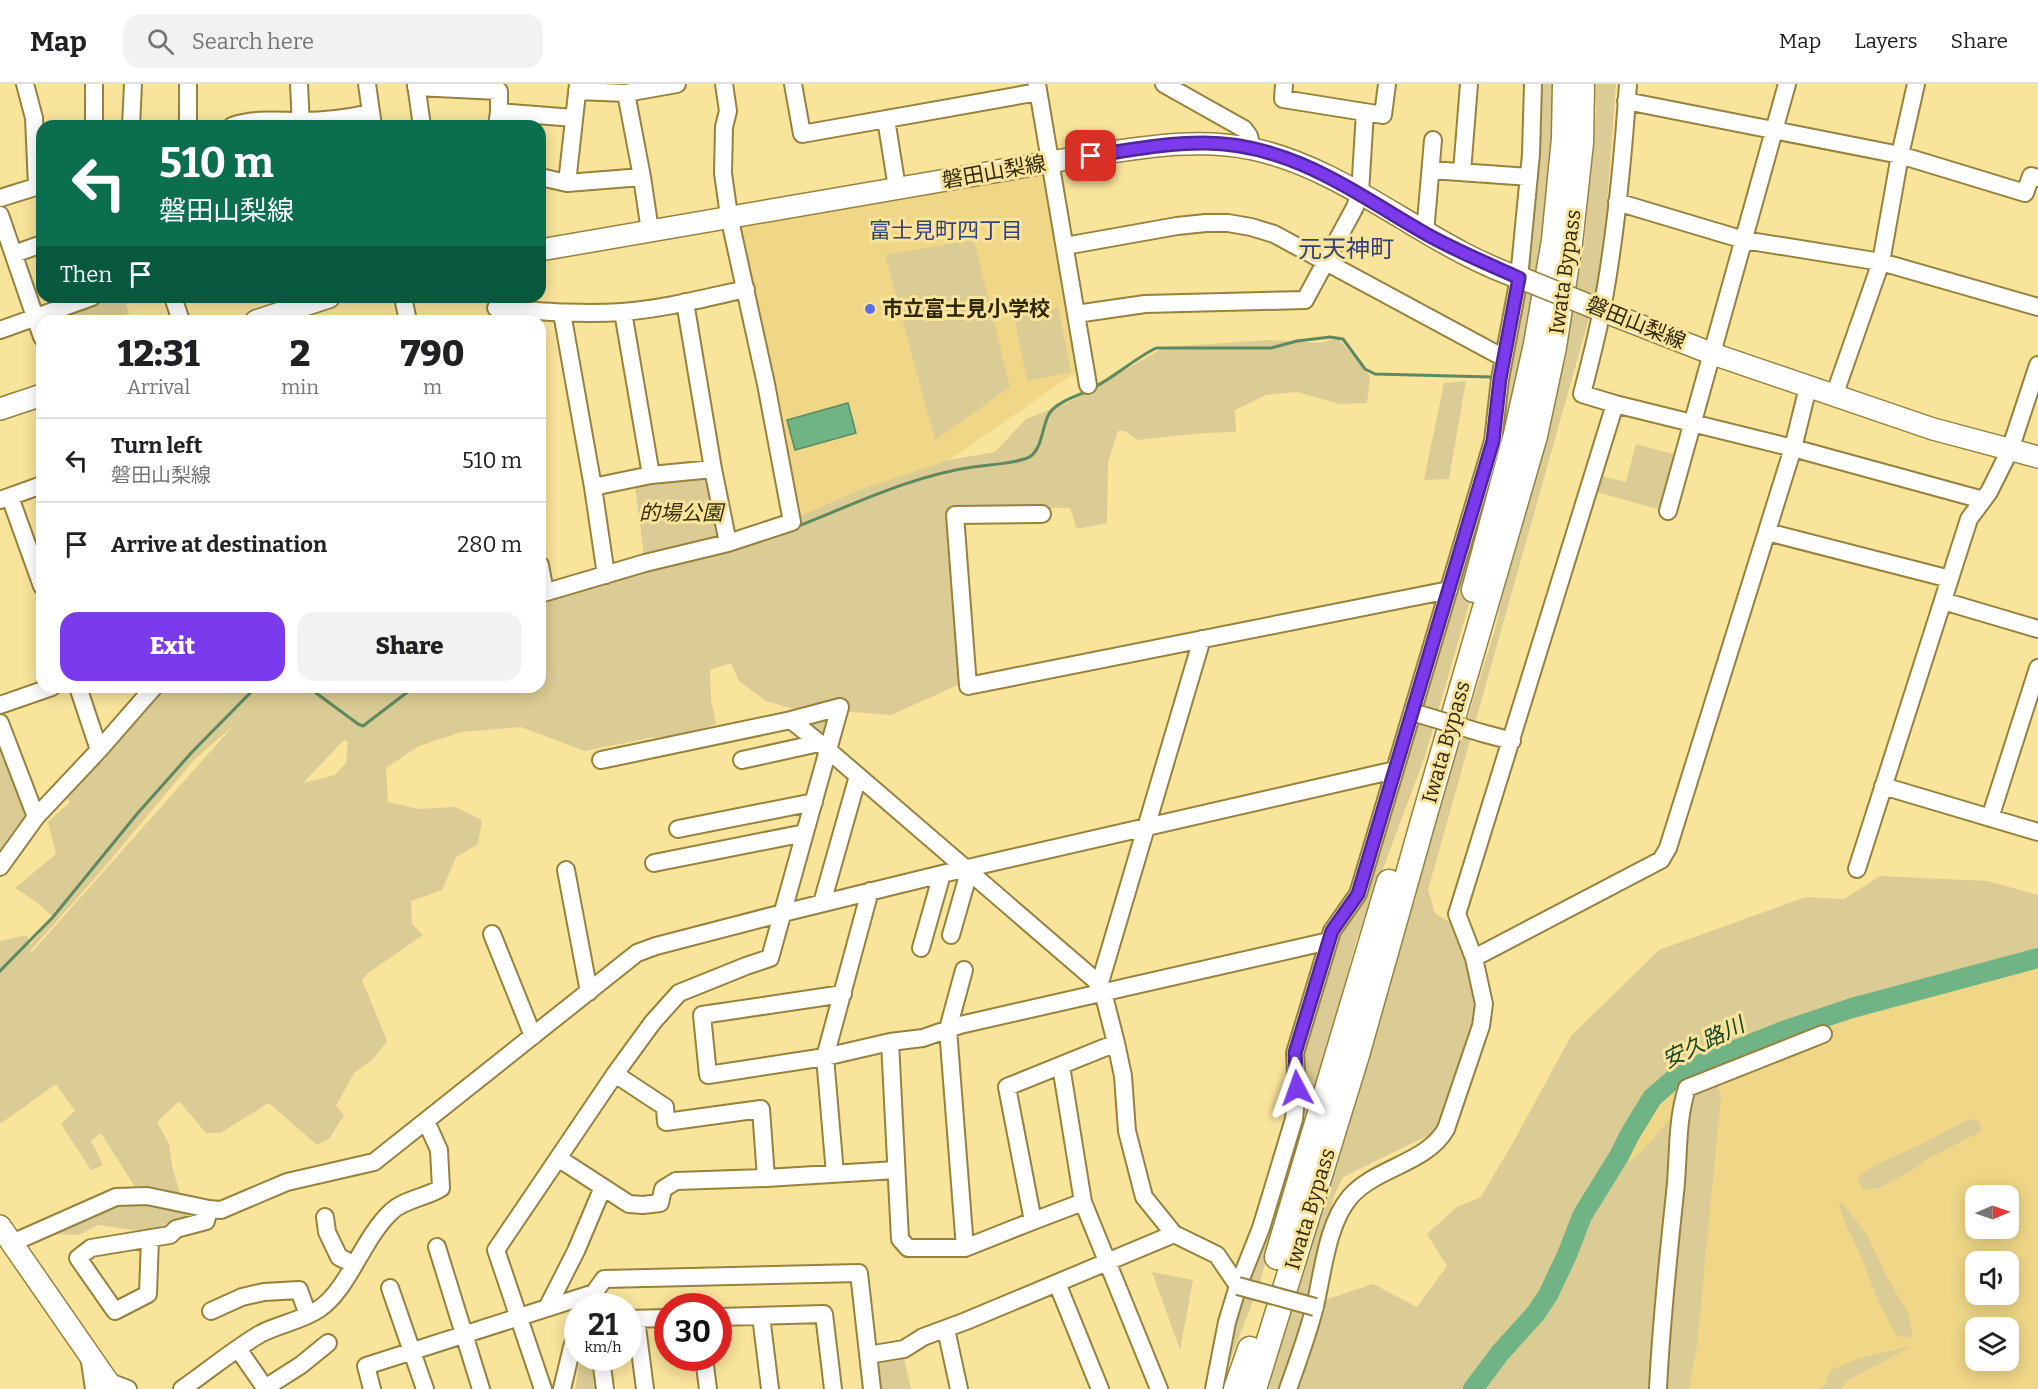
<!DOCTYPE html>
<meta charset="utf-8">
<style>
:root{--surface:#fff;--page:#f2f2f2;--text:#202124;--muted:#757577;--line:#e0e0e0;--accent:#7c3aed}
body{margin:0;font-family:Bitter,"Noto Sans JP",serif;background:var(--page);color:var(--text);height:100vh;display:flex;flex-direction:column;font-size:22px;white-space:nowrap}
*{box-sizing:border-box;margin:0}
p{font-size:20px;color:var(--muted)}
.icon{flex:none;width:33px;height:33px;fill:none;stroke:currentColor;stroke-width:2;stroke-linecap:round;stroke-linejoin:round}
.map{position:relative;flex:1;overflow:hidden}
.side{position:absolute;left:36px;top:231px;width:510px;height:378px;display:flex;flex-direction:column;background:var(--surface);border-radius:18px;box-shadow:0 3px 15px #0003}
.side>*{flex:none}
.hud{position:absolute;left:36px;top:36px;width:510px;height:183px;border-radius:18px;box-shadow:0 3px 15px #0003;background:#0b6e4f;color:#fff;overflow:hidden}
.needle{width:39px;rotate:88deg}
.buttons{position:absolute;left:1965px;top:1101px;display:grid;gap:12px}
.buttons a{display:grid;place-items:center;width:54px;height:54px;border-radius:12px;background:var(--surface);box-shadow:0 3px 15px #0003;font-size:30px}
.speed{position:absolute;left:564px;top:1209px;display:flex;gap:12px;font-size:30px;font-weight:700;text-align:center}
.speed>*{display:grid;place-content:center;width:78px;height:78px;border-radius:50%;background:var(--surface);box-shadow:0 3px 15px #0003;line-height:1}
.speed small{font-size:15px;font-weight:400}
.speed .limit{border:9px solid #d22;background:#fff;color:#111}
.pin{position:absolute;display:grid;place-items:center;width:51px;height:51px;color:#fff;margin:-26px;border-radius:12px;box-shadow:0 3px 9px #0006}
.me{position:absolute;width:66px;margin:-33px;rotate:356deg;stroke-linejoin:round;filter:drop-shadow(0 0 4px #0008)}
.turn{display:flex;align-items:center;gap:21px;height:126px;padding:0 24px;font-size:27px}
.turn .icon{width:78px;height:78px;stroke-width:2.5}
.turn b{display:block;font-size:42px;line-height:51px}
.then{display:flex;align-items:center;height:57px;padding:0 24px;background:#0003;gap:12px;font-size:22px}
.eta{display:flex;justify-content:space-evenly;align-items:center;height:102px;text-align:center}
.eta b{font-size:36px;font-weight:800;line-height:42px}
.button{display:flex;gap:12px;margin-top:auto;padding:12px 24px}
.button a{flex:1;height:69px;border-radius:18px;background:var(--accent);color:#fff;font-size:24px;font-weight:800;line-height:69px;text-align:center}
.button a+a{background:var(--page);color:var(--text)}
ul{padding:0;list-style:none}
li{display:flex;align-items:center;gap:18px;height:84px;padding:0 24px;border-top:2px solid var(--line)}
li div{flex:1}
li b{display:block;font-size:22px}
li em{font-style:normal}
header{display:flex;align-items:center;gap:36px;box-sizing:border-box;height:84px;padding:0 30px;background:var(--surface);border-bottom:2px solid var(--line)}
header strong{font-size:28px}
nav{display:flex;gap:33px;margin-inline-start:auto;font-size:21px}
.search{width:420px;height:54px;background:var(--page);display:flex;align-items:center;gap:15px;box-sizing:border-box;padding:0 21px;border-radius:18px;color:var(--muted);font-size:22px}
.map>svg:first-child{display:block}
</style>
<header>
<strong>Map</strong>
<div class="search"><svg class="icon" aria-label="search" viewBox="0 0 24 24"><circle cx="10" cy="10" r="6"/><path d="M15 15l6 6"/></svg>Search here</div>
<nav><a>Map</a><a>Layers</a><a>Share</a></nav>
</header>
<div class="map">
<svg width="2038" height="1305" viewBox="0 0 2038 1305">
<rect width="100%" height="100%" fill="#f9e49c"/>
<path fill="#efd787" fill-rule="evenodd" d="M1050,78L1085,282L949,376L859,406L799,433L729,132Z
M2038,881V1305H1456L1649,1015L1733,949ZM1976,1112H2008V1144H1976ZM1976,1178H2008V1210H1976ZM1976,1244H2008V1276H1976Z"/>
<path fill="#dbcb94" fill-rule="evenodd" d="M1528,0H1560L1561,86L1482,475L1425,672L1356,857L1314,1016L1257,1207L1219,1305L1243,1189L1284,1068L1300,954L1329,857L1355,828L1481,398L1519,194Z
M1595,0H1616L1602,188L1428,806L1435,829L1456,842L1478,931L1441,1045L1343,1093L1333,1114L1325,1174L1310,1221L1373,1200L1417,1223L1447,1182L1427,1150L1457,1123L1481,1113L1514,1057L1571,952L1659,866L1806,813L1844,815L1880,792L1987,797L2038,811V865L1972,883L1700,973L1647,1023L1591,1113L1546,1205L1526,1234L1495,1263L1466,1305H1269L1274,1280L1278,1232L1308,1222L1287,1216L1494,549L1584,164L1596,28Z
M974,156L1010,303L935,356L885,171Z
M92,213H124L129,229L112,237H101L96,230L78,237H42L38,233Z
M1058,223L1071,288L1027,297L1014,233Z
M1338,254L1370,292L1367,319L1340,320L1297,308L1266,311L1235,326L1236,348L1203,349L1137,356L1125,347H1118L1108,378L1107,439L1077,445L1070,424H1053L1042,430L955,431L962,599L891,631L839,627L828,666L796,635L811,630L766,617L739,597L731,579L710,586L711,616L716,640L682,651L649,654L585,667L521,643L461,648L419,662L386,684L388,718L418,725L455,723L482,736L478,760L456,773L442,806L411,817L412,840L423,851L368,889L362,896L387,957L372,976L354,989L336,1022L344,1031L329,1055L317,1061L269,1019L220,1049H206L179,1017L157,1038L169,1060L172,1082L183,1120L209,1125L170,1151L98,1141L78,1151L35,1149L135,1103L101,1049L91,1057L103,1081L91,1086L61,1040L75,1027L56,1000L0,1040V857L27,851L30,861L53,833L34,816L15,804L56,770L48,738L70,718L61,707L158,603H540V511L645,480L634,394L713,385L732,462L859,406L949,376L995,368L1026,335L1067,319L1165,263L1268,256L1319,259ZM234,641L32,868H31V866L95,794L195,675ZM344,656L348,658L346,679L335,691L303,699Z
M1466,297L1449,395L1424,396L1444,299Z
M1636,360L1680,372L1665,427L1593,407L1598,391L1626,398Z
M0,639L30,734L0,774Z
M1706,993L1716,997L1721,1012L1697,1261L1689,1305H1660L1690,1013Z
M1681,1023L1659,1305H1479L1550,1224L1587,1135L1619,1081L1636,1074Z
M1970,1035L1978,1037L1982,1047L1927,1075L1916,1084L1879,1104L1863,1106L1857,1094C1875,1078 1898,1072 1919,1061C1936,1053 1952,1043 1970,1035Z
M1841,1118L1866,1149L1888,1195L1908,1229L1913,1253L1897,1252L1880,1222L1861,1172L1846,1141L1839,1122Z
M1152,1188L1193,1196L1180,1266Z
M1912,1262L1845,1298L1842,1305H1817L1825,1301L1830,1287L1859,1274Z
M872,1270H903L911,1305H876Z
M580,1274H599L604,1305H575Z"/>
<path fill="#70b385" stroke="#5d8960" stroke-width="1.5" d="M848,319L856,349L795,366L787,336Z"/>
<g fill="none" stroke-linecap="round" stroke-linejoin="round">
<path stroke="#5d8960" stroke-width="3" d="M1093,304C1116,292 1134,275 1156,264H1271L1297,257L1330,253L1343,255L1365,285L1375,290L1491,293
M796,443C852,421 914,391 973,383C986,381 1022,379 1031,372C1043,362 1042,342 1049,330C1055,319 1076,312 1088,307
M308,603L358,640L363,642L414,603
M0,887L53,833L137,730L192,668L256,603"/>
<path stroke="#70b385" stroke-width="20" d="M1473,1305L1500,1269L1536,1229L1548,1211L1567,1171L1582,1132L1619,1072L1629,1052L1652,1014L1675,994L1703,979L1783,947L1852,924L2038,874"/>
<defs>
<path id="minor" d="M25,0L34,34L37,102
M188,0V42
M299,0L301,42
M367,0L373,42
M416,0L422,42
M793,0L802,50L1038,8
M1037,0L1088,301
M1164,0L1244,45L1249,52L1252,64
M1284,0L1283,15L1383,31L1387,0
M1628,0C1623,75 1616,151 1602,225C1597,253 1589,282 1582,310L1615,320L1793,364L1983,416
M416,3L499,7V28
M577,7L626,9L677,0
M626,9L642,93
M1626,17L1900,71L2025,109L2031,92L2038,94
M886,35L897,104
M94,42V0
M131,42L133,0
M232,42C255,34 278,37 302,37C326,37 348,34 371,29
M497,42L499,28L574,34
M1431,86L1529,93
M1462,88L1469,0
M540,93L567,99L642,93L650,147
M567,99L578,0
M0,114L42,101
M1617,118L1744,156L1881,178L2038,223
M0,131L42,253
M1425,149L1433,56
M1065,162L1177,142L1206,139H1228L1251,143L1274,150L1504,274
M14,170L42,160
M173,213L181,237
M403,213L408,237
M685,218L713,385L728,459
M496,224C538,227 580,231 622,228C663,225 705,214 746,205
M623,228L651,391
M562,229L593,403L606,491
M1076,230L1145,220L1305,216L1355,123L1360,109L1365,28
M0,246L92,213
M1834,312L1881,178L1900,71L1916,0
M593,403L651,391L713,385
M10,413L42,502
M0,416L42,401
M1668,427L1787,0
M1042,430L955,431L968,602L1449,506
M1767,448L1950,495
M540,481L545,508
M540,510L645,479L728,459L792,438L766,300L729,132L723,89L724,43L728,27L724,0
M1943,517L2038,545
M78,603L99,666
M0,621L52,603
M0,639L36,733
M1482,649L1512,657
M601,676L791,636L828,666L1095,896L1103,908L1116,959L1123,992L1127,1047L1144,1113L1174,1150L1217,1171L1238,1202
M742,676L819,659
M1883,702L2038,748
M1990,734L2038,584
M678,745L814,718
M654,779L805,749
M0,783L36,733L99,666L154,603
M1857,785L1969,435L1989,408L2010,366L2038,281
M566,786L589,908
M822,819L858,692
M492,850L533,952
M951,851L969,788
M921,864L942,790
M1474,874L1661,776L1668,764L1793,364L1808,303
M964,886L948,945L965,1164L1033,1137
M1099,902L1202,555
M843,910L702,931L708,991L825,973L890,958L923,954L960,941L1329,857
M890,958L900,1155L908,1164H965
M1061,982L1083,1118L1159,1305
M615,990L665,1023L666,1038L761,1025L766,1094
M558,1074L629,1120L643,1121L660,1119L663,1105L676,1097L766,1094L896,1086
M835,1090L825,973L870,807
M1083,1118L1033,1137L1007,1003L1116,959
M325,1133L327,1148L339,1173L353,1180
M150,1154L148,1210L115,1227L78,1174L91,1164L170,1151L176,1145L206,1137L209,1125
M12,1159L116,1113L147,1112L209,1125L221,1126L287,1098L374,1078L637,869L656,862L783,829L942,790L1395,686
M437,1163L481,1305
M1057,1199L1100,1305
M390,1204L425,1305
M547,1224L576,1167L603,1103
M211,1227L242,1213L264,1208L299,1206L308,1231
M761,1232L770,1305
M718,1233L824,1230L833,1305
M628,1235L668,1234
M636,1235L645,1305
M946,1245L959,1305
M238,1265L266,1305
M89,1271L94,1305
M868,1271L904,1265L923,1253L966,1237L1174,1150
M601,1274L605,1305
M704,1274L708,1305
M107,1297L128,1305
M265,1304L301,1281L328,1259
M182,1305C208,1287 233,1266 260,1250C279,1240 301,1237 319,1225C349,1205 363,1153 392,1127C403,1116 427,1113 441,1104L439,1066L426,1037
M372,1305L366,1282L594,1209L604,1195L859,1189L872,1305
M543,1305L496,1166L615,990L653,938L679,909L746,882L770,874L840,623L791,636
M562,1305L572,1263L578,1249
M1214,1305L1227,1238L1238,1202L1261,1144L1294,1035L1297,1004L1295,969L1332,847L1358,810L1493,357L1500,295L1519,194L1531,70L1533,0
M1288,1305C1298,1277 1308,1250 1315,1222C1323,1188 1327,1140 1350,1113C1376,1083 1426,1080 1446,1045L1481,942L1484,920L1474,874L1457,830L1615,320
M1658,1305C1661,1239 1668,1174 1675,1109C1679,1074 1676,1038 1687,1004L1823,950"/>
<path id="major" d="M540,166C689,140 838,114 987,89C1025,82 1062,76 1099,70C1150,62 1202,54 1253,65C1353,87 1429,165 1526,196
M1593,223L1713,270L1933,345L2038,373
M256,237L329,213
M0,325L42,311
M0,1142L113,1305"/>
<path id="highway" d="M1474,506L1516,350L1536,260L1554,156L1564,54L1565,0
M1277,1173L1389,798
M1236,1305L1250,1265
M1254,1305L1357,971L1423,737L1535,352L1554,263L1570,159L1581,59L1582,0"/>
</defs>
<use href="#minor" stroke="#96823c" stroke-width="20"/>
<use href="#major" stroke="#96823c" stroke-width="24"/>
<use href="#highway" stroke="#96823c" stroke-width="27"/>
<use href="#minor" stroke="#fff" stroke-width="16"/>
<use href="#major" stroke="#fff" stroke-width="21"/>
<use href="#highway" stroke="#fff" stroke-width="24"/>
<defs>
<path id="minor-bridge" d="M1412,628L1482,649
M1238,1202L1315,1223"/>
<path id="major-bridge" d="M1526,196L1593,223"/>
</defs>
<use href="#minor-bridge" stroke="#96823c" stroke-width="20" stroke-linecap="butt"/>
<use href="#major-bridge" stroke="#96823c" stroke-width="24" stroke-linecap="butt"/>
<use href="#minor-bridge" stroke="#fff" stroke-width="16"/>
<use href="#major-bridge" stroke="#fff" stroke-width="21"/>
</g>
<g fill="none" stroke-linecap="round" stroke-linejoin="round">
<defs>
<path id="route" d="M1091,72C1129,66 1166,59 1204,59C1291,59 1356,110 1428,151C1457,167 1488,180 1519,194L1500,295L1493,357L1358,810L1332,847L1295,969L1297,1004"/>
</defs>
<use href="#route" stroke="#51269a" stroke-width="15"/>
<use href="#route" stroke="#7c3aed" stroke-width="10"/>
</g>
<circle fill="#5c6de4" stroke="#f9e49c" stroke-width="2" cx="870" cy="225" r="6"/>
<g text-anchor="middle" stroke-width="6" stroke-linejoin="round" paint-order="stroke">
<g font-size="21" fill="#30280a" stroke="#f9e49c">
<text transform="translate(994 88) rotate(-10)" y="7">磐田山梨線</text>
<text transform="translate(1565 188) rotate(-82)" y="7">Iwata Bypass</text>
<text transform="translate(1636 239) rotate(22)" y="7">磐田山梨線</text>
<text transform="translate(1446 658) rotate(-74)" y="7">Iwata Bypass</text>
<text transform="translate(1310 1125) rotate(-73)" y="7">Iwata Bypass</text>
</g>
<g font-size="21" font-weight="bold" fill="#30280a" stroke="#f9e49c" text-anchor="start">
<text x="882" y="232">市立富士見小学校</text>
</g>
<g font-size="21" font-style="italic" fill="#372e0d" stroke="#f9e49c">
<text x="681" y="436">的場公園</text>
</g>
<g font-size="22" fill="#36417c" stroke="#f9e49c">
<text x="946" y="154">富士見町四丁目</text>
</g>
<g font-size="22" font-style="italic" fill="#134628" stroke="#f9e49c">
<text transform="translate(1703 958) rotate(-26)" y="8">安久路川</text>
</g>
<g font-size="24" fill="#36417c" stroke="#f9e49c">
<text x="1346" y="173">元天神町</text>
</g>
</g>
</svg>
<div class="buttons">
<a><svg class="needle" viewBox="-14 -14 28 28"><path d="M0-13l5 13h-10z" fill="#e53935"/><path d="M0 13l5-13h-10z" fill="#757577"/></svg></a>
<a><svg class="icon" aria-label="sound" viewBox="0 0 24 24"><path d="M4 9h4l5-4v14l-5-4H4zM17 9q2 3 0 6"/></svg></a>
<a><svg class="icon" aria-label="layers" viewBox="0 0 24 24"><path d="M12 4l9 5-9 5-9-5zM3 14l9 5 9-5"/></svg></a>
</div>
<div class="speed"><div>21<small>km/h</small></div><div class="limit">30</div></div>
<div class="pin" style="left:1091px;top:72px;background:#d93025"><svg class="icon" aria-label="arrive" viewBox="0 0 24 24"><path d="M6 21V4h12l-3 4 3 4H6"/></svg></div>
<svg class="me" style="left:1297px;top:1004px" viewBox="-20 -20 40 40"><path d="M0-17L14 15 0 8-14 15z" fill="#7c3aed" stroke="#fff" stroke-width="4"/></svg>
<div class="hud">
<div class="turn"><svg class="icon" aria-label="left" viewBox="0 0 24 24"><path d="M17 20v-9H6M10 6l-5 5 5 5"/></svg><div><b>510 m</b>磐田山梨線</div></div>
<div class="then">Then<svg class="icon" aria-label="arrive" viewBox="0 0 24 24"><path d="M6 21V4h12l-3 4 3 4H6"/></svg></div>
</div>
<section class="side">
<div class="eta">
<div><b>12:31</b><p>Arrival</p></div>
<div><b>2</b><p>min</p></div>
<div><b>790</b><p>m</p></div>
</div>
<ul>
<li><svg class="icon" aria-label="left" viewBox="0 0 24 24"><path d="M17 20v-9H6M10 6l-5 5 5 5"/></svg><div><b>Turn left</b><p>磐田山梨線</p></div><em>510 m</em></li>
<li><svg class="icon" aria-label="arrive" viewBox="0 0 24 24"><path d="M6 21V4h12l-3 4 3 4H6"/></svg><div><b>Arrive at destination</b></div><em>280 m</em></li>
</ul>
<div class="button"><a>Exit</a><a>Share</a></div>
</section>
</div>
